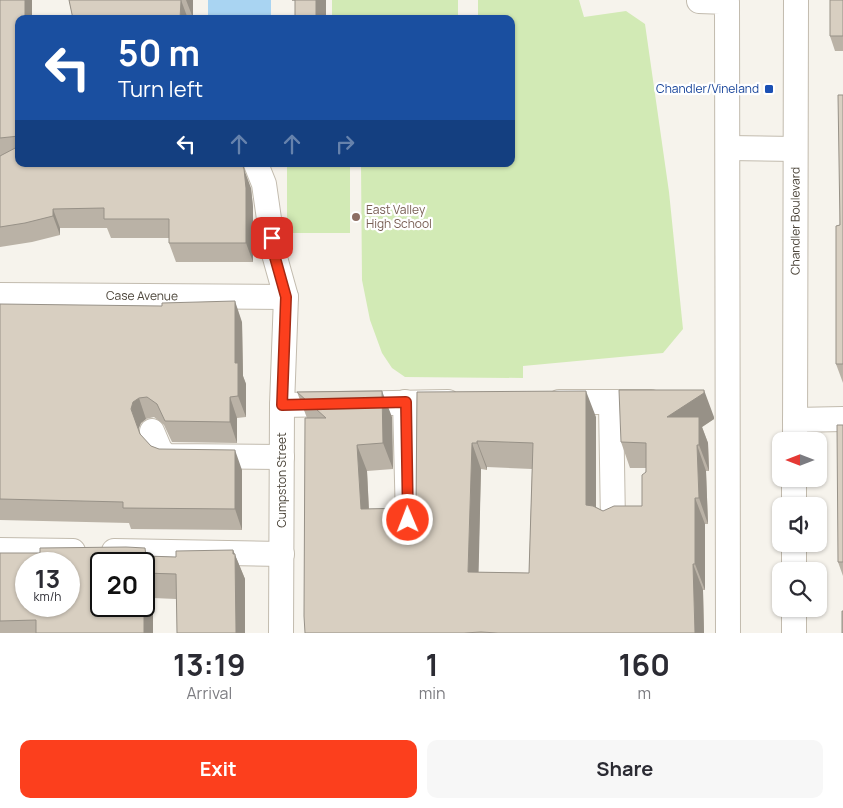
<!DOCTYPE html>
<style>
:root{--surface:#fff;--page:#f7f7f7;--text:#2b2b33;--muted:#7c7c81;--accent:#fc3f1d}
body{margin:0;font-family:Manrope,sans-serif;background:var(--page);color:var(--text);height:100vh;display:flex;flex-direction:column;font-size:19px;white-space:nowrap}
*{box-sizing:border-box;margin:0}
p{font-size:16px;color:var(--muted)}
.icon{flex:none;width:28px;height:28px;fill:none;stroke:currentColor;stroke-width:2;stroke-linecap:round;stroke-linejoin:round}
.map{position:relative;height:633px;overflow:hidden}
.details{display:flex;flex-direction:column;background:var(--surface);flex:1}
.details>*{flex:none}
.top-card{position:absolute;left:15px;top:15px;width:500px;height:152px;border-radius:10px;box-shadow:0 1px 4px #0004;background:#1a4fa0;color:#fff;overflow:hidden}
.needle{width:32px;rotate:270deg}
.tools{position:absolute;left:772px;top:432px;display:grid;gap:10px}
.tools a{display:grid;place-items:center;width:55px;height:55px;border-radius:10px;background:var(--surface);box-shadow:0 1px 4px #0004;font-size:25px}
.speed{position:absolute;left:15px;top:552px;display:flex;gap:10px;font-size:25px;font-weight:700;text-align:center}
.speed>*{display:grid;place-content:center;width:65px;height:65px;border-radius:50%;background:var(--surface);box-shadow:0 1px 4px #0004;line-height:1}
.speed small{font-size:12px;font-weight:400}
.speed .limit{border:2px solid #111;border-radius:8px;background:#fff;color:#111}
.pin{position:absolute;display:grid;place-items:center;width:42px;height:42px;color:#fff;margin:-21px;border-radius:10px;box-shadow:0 2px 8px #0006}
.me{position:absolute;width:55px;margin:-28px;rotate:359deg;stroke-linejoin:round;filter:drop-shadow(0 0 4px #0008)}
.turn{display:flex;align-items:center;gap:18px;height:105px;padding:0 20px;font-size:22px}
.turn .icon{width:65px;height:65px;stroke-width:2.5}
.turn b{display:block;font-size:35px;line-height:42px}
.lanes{display:flex;align-items:center;height:48px;padding:0 20px;background:#0003;justify-content:center;gap:25px;direction:ltr}
.lanes .off{opacity:.35}
.eta{display:flex;justify-content:space-evenly;align-items:center;height:85px;text-align:center}
.eta b{font-size:30px;font-weight:700;line-height:35px}
.button{display:flex;gap:10px;margin-top:auto;padding:10px 20px}
.button a{flex:1;height:58px;border-radius:10px;background:var(--accent);color:#fff;font-size:20px;font-weight:700;line-height:58px;text-align:center}
.button a+a{background:var(--page);color:var(--text)}
.map>svg:first-child{display:block}
</style>
<div class="map">
<svg width="843" height="633" viewBox="0 0 843 633">
<rect width="100%" height="100%" fill="#f6f3ec"/>
<path fill="#d2eab5" d="M332,0H458V19H332Z
M478,0H579L584,17L626,11L645,24L669,192L683,329L663,353L523,366V378L405,377L392,368L382,353L370,320L362,280L361,164H511V19H478Z
M287,164H350V233H287Z"/>
<path fill="#a9d4f2" d="M208,0H271V19H208Z"/>
<g fill="none" stroke-linecap="round" stroke-linejoin="round">
<defs>
<g id="minor">
<path d="M699,1L727,2L728,633"/>
<path d="M728,148L795,149"/>
<path d="M256,164L264,184L274,254L286,297L282,405L281,633"/>
<path id="s1" d="M0,295L286,297"/>
<path d="M405,402L408,520"/>
<path d="M559,402H651"/>
<path d="M611,402L613,523"/>
<path d="M282,405L448,402"/>
<path d="M795,420L843,419"/>
<path d="M152,431L160,450L167,456L282,457"/>
<path id="s2" d="M795,441L796,0"/>
<path d="M794,506V479"/>
<path d="M0,550L73,551"/>
<path d="M114,551L282,554"/>
<path d="M794,571V544"/>
<path d="M794,609V633"/>
</g>
</defs>
<use href="#minor" stroke="#c2bbae" stroke-width="26"/>
<use href="#minor" stroke="#fff" stroke-width="24"/>
</g>
<path fill="#bab2a6" fill-rule="evenodd" d="M0,0L19,19V164L251,188L253,207V262H176L169,243V238H111L107,228H60V235L32,242L0,247Z
M69,0H193V18L73,19Z
M843,0V51H835L830,36Z
M843,95V383L836,364Z
M0,304L242,322L243,376L246,384V417L237,418V443L172,442L164,425L154,417L146,419L141,423L138,430L140,435L151,446L159,449L242,470V530L131,529L129,523L0,520Z
M297,392L392,417L393,469L367,471L369,509L416,508L417,392L596,417V507L603,511L642,506L646,468H630L621,442L714,417V419L702,427L708,443L709,471H706L708,524H705V590H703L704,633H305L307,418ZM487,467L532,469L529,573L478,572L481,469L487,470Z
M843,425V576L838,562Z
M233,550L245,579L176,599L153,598V633H0V553L176,557Z"/>
<path fill="#979187" d="M25,0H32V19H25Z
M181,0L188,19H180Z
M186,0H193V18Z
M316,0H326V19H316Z
M244,169L251,188L253,207V262L246,243Z
M53,209L60,228V235L53,216Z
M235,301L242,322L243,376L246,384V417L238,396L235,363Z
M704,390L714,417V419L702,427L708,443L709,471L699,445L667,417Z
M382,391L392,417L393,469L383,443Z
M586,391L596,417V532L586,505Z
M230,397L237,418V443L230,422Z
M139,398L146,419L141,423L138,430L131,409L133,402Z
M477,441L487,467V470L477,443Z
M472,443L481,469L478,598L468,572Z
M357,445L367,471L370,535L361,509Z
M697,445L706,471L708,524L699,498Z
M235,450L242,470V530L235,509Z
M695,498L705,524V590L695,564Z
M233,550L245,579V633H236Z
M693,564L703,590L704,633H695Z
M144,573L153,598V633H144Z"/>
<path fill="#d8cfc1" stroke="#979187" fill-rule="evenodd" d="M0,0H25V19H19V136L0,138Z
M69,0H181L180,19H73Z
M292,0H316V19H295V0Z
M830,0H843V36H830Z
M838,95H843V364H836V226L840,225Z
M19,146V164H242L244,169L246,188V243H169V219H104V208L53,209V216L25,223L0,227V156Z
M235,301V363H238V396L230,397V422L165,421L157,404L147,397L139,398L133,402L131,409L140,434L151,446L159,449L235,450V509L123,508V502L0,499V304L162,306V303Z
M619,390H704V393L667,417H699V445H697L699,498H695V564H693L695,633H498L481,632L464,633H305L304,616L305,418H326L297,392L382,391L383,443L357,445L361,509L416,508L417,392L586,391V505L593,506L603,511L614,506H642V475L646,472V443L621,442ZM477,441L533,443L529,573L468,572L472,443H477Z
M837,425H843V562H838Z
M126,547L145,548L146,556L176,557V551L233,550V554H235L236,633H177L176,574L144,573V633H36V620L0,621V553H40V548ZM26,564H69V606H26ZM101,564H144V606H101Z
M842,611H843V633H842Z"/>
<g fill="none" stroke-linecap="round" stroke-linejoin="round">
<defs>
<path id="route" d="M272,238L274,254L286,297L282,405L406,402L408,520"/>
</defs>
<use href="#route" stroke="#a42913" stroke-width="12"/>
<use href="#route" stroke="#fc3f1d" stroke-width="9"/>
</g>
<rect fill="#1a4fb4" stroke="#fff" stroke-width="2" x="764" y="84" width="10" height="10" rx="2.5"/>
<circle fill="#8d6e63" stroke="#fff" stroke-width="2" cx="356" cy="217" r="5"/>
<g text-anchor="middle" stroke-width="4.5" stroke-linejoin="round" paint-order="stroke">
<g font-size="12" fill="#164399" stroke="#fff" text-anchor="end">
<text x="759" y="93">Chandler/Vineland</text>
</g>
<g font-size="12" fill="#785e54" stroke="#fff" text-anchor="start">
<text x="366" y="214">East Valley<tspan x="366" dy="14">High School</tspan></text>
</g>
<g font-size="12" fill="#4b4439" stroke="#fff">
<text dy="4" stroke="none"><textPath href="#s2" startOffset="220">Chandler Boulevard</textPath></text>
<text dy="4" stroke="none"><textPath href="#s1" startOffset="142">Case Avenue</textPath></text>
<text transform="translate(282 480) rotate(-90)" y="4">Cumpston Street</text>
</g>
</g>
</svg>
<div class="tools">
<a><svg class="needle" viewBox="-14 -14 28 28"><path d="M0-13l5 13h-10z" fill="#e53935"/><path d="M0 13l5-13h-10z" fill="#7c7c81"/></svg></a>
<a><svg class="icon" aria-label="sound" viewBox="0 0 24 24"><path d="M4 9h4l5-4v14l-5-4H4zM17 9q2 3 0 6"/></svg></a>
<a><svg class="icon" aria-label="search" viewBox="0 0 24 24"><circle cx="10" cy="10" r="6"/><path d="M15 15l6 6"/></svg></a>
</div>
<div class="speed"><div>13<small>km/h</small></div><div class="limit">20</div></div>
<div class="pin" style="left:272px;top:238px;background:#d93025"><svg class="icon" aria-label="arrive" viewBox="0 0 24 24"><path d="M6 21V4h12l-3 4 3 4H6"/></svg></div>
<svg class="me" style="left:408px;top:520px" viewBox="-20 -20 40 40"><circle r="17" fill="#fc3f1d" stroke="#fff" stroke-width="3"/><path d="M0-11L8 9 0 5-8 9z" fill="#fff"/></svg>
<div class="top-card">
<div class="turn"><svg class="icon" aria-label="left" viewBox="0 0 24 24"><path d="M17 20v-9H6M10 6l-5 5 5 5"/></svg><div><b>50 m</b>Turn left</div></div>
<div class="lanes"><svg class="icon" aria-label="left" viewBox="0 0 24 24"><path d="M17 20v-9H6M10 6l-5 5 5 5"/></svg><svg class="icon off" aria-label="ahead" viewBox="0 0 24 24"><path d="M12 20V5M6 11l6-6 6 6"/></svg><svg class="icon off" aria-label="ahead" viewBox="0 0 24 24"><path d="M12 20V5M6 11l6-6 6 6"/></svg><svg class="icon off" aria-label="right" viewBox="0 0 24 24"><path d="M7 20v-9h11M14 6l5 5-5 5"/></svg></div>
</div>
</div>
<section class="details">
<div class="eta">
<div><b>13:19</b><p>Arrival</p></div>
<div><b>1</b><p>min</p></div>
<div><b>160</b><p>m</p></div>
</div>
<div class="button"><a>Exit</a><a>Share</a></div>
</section>
